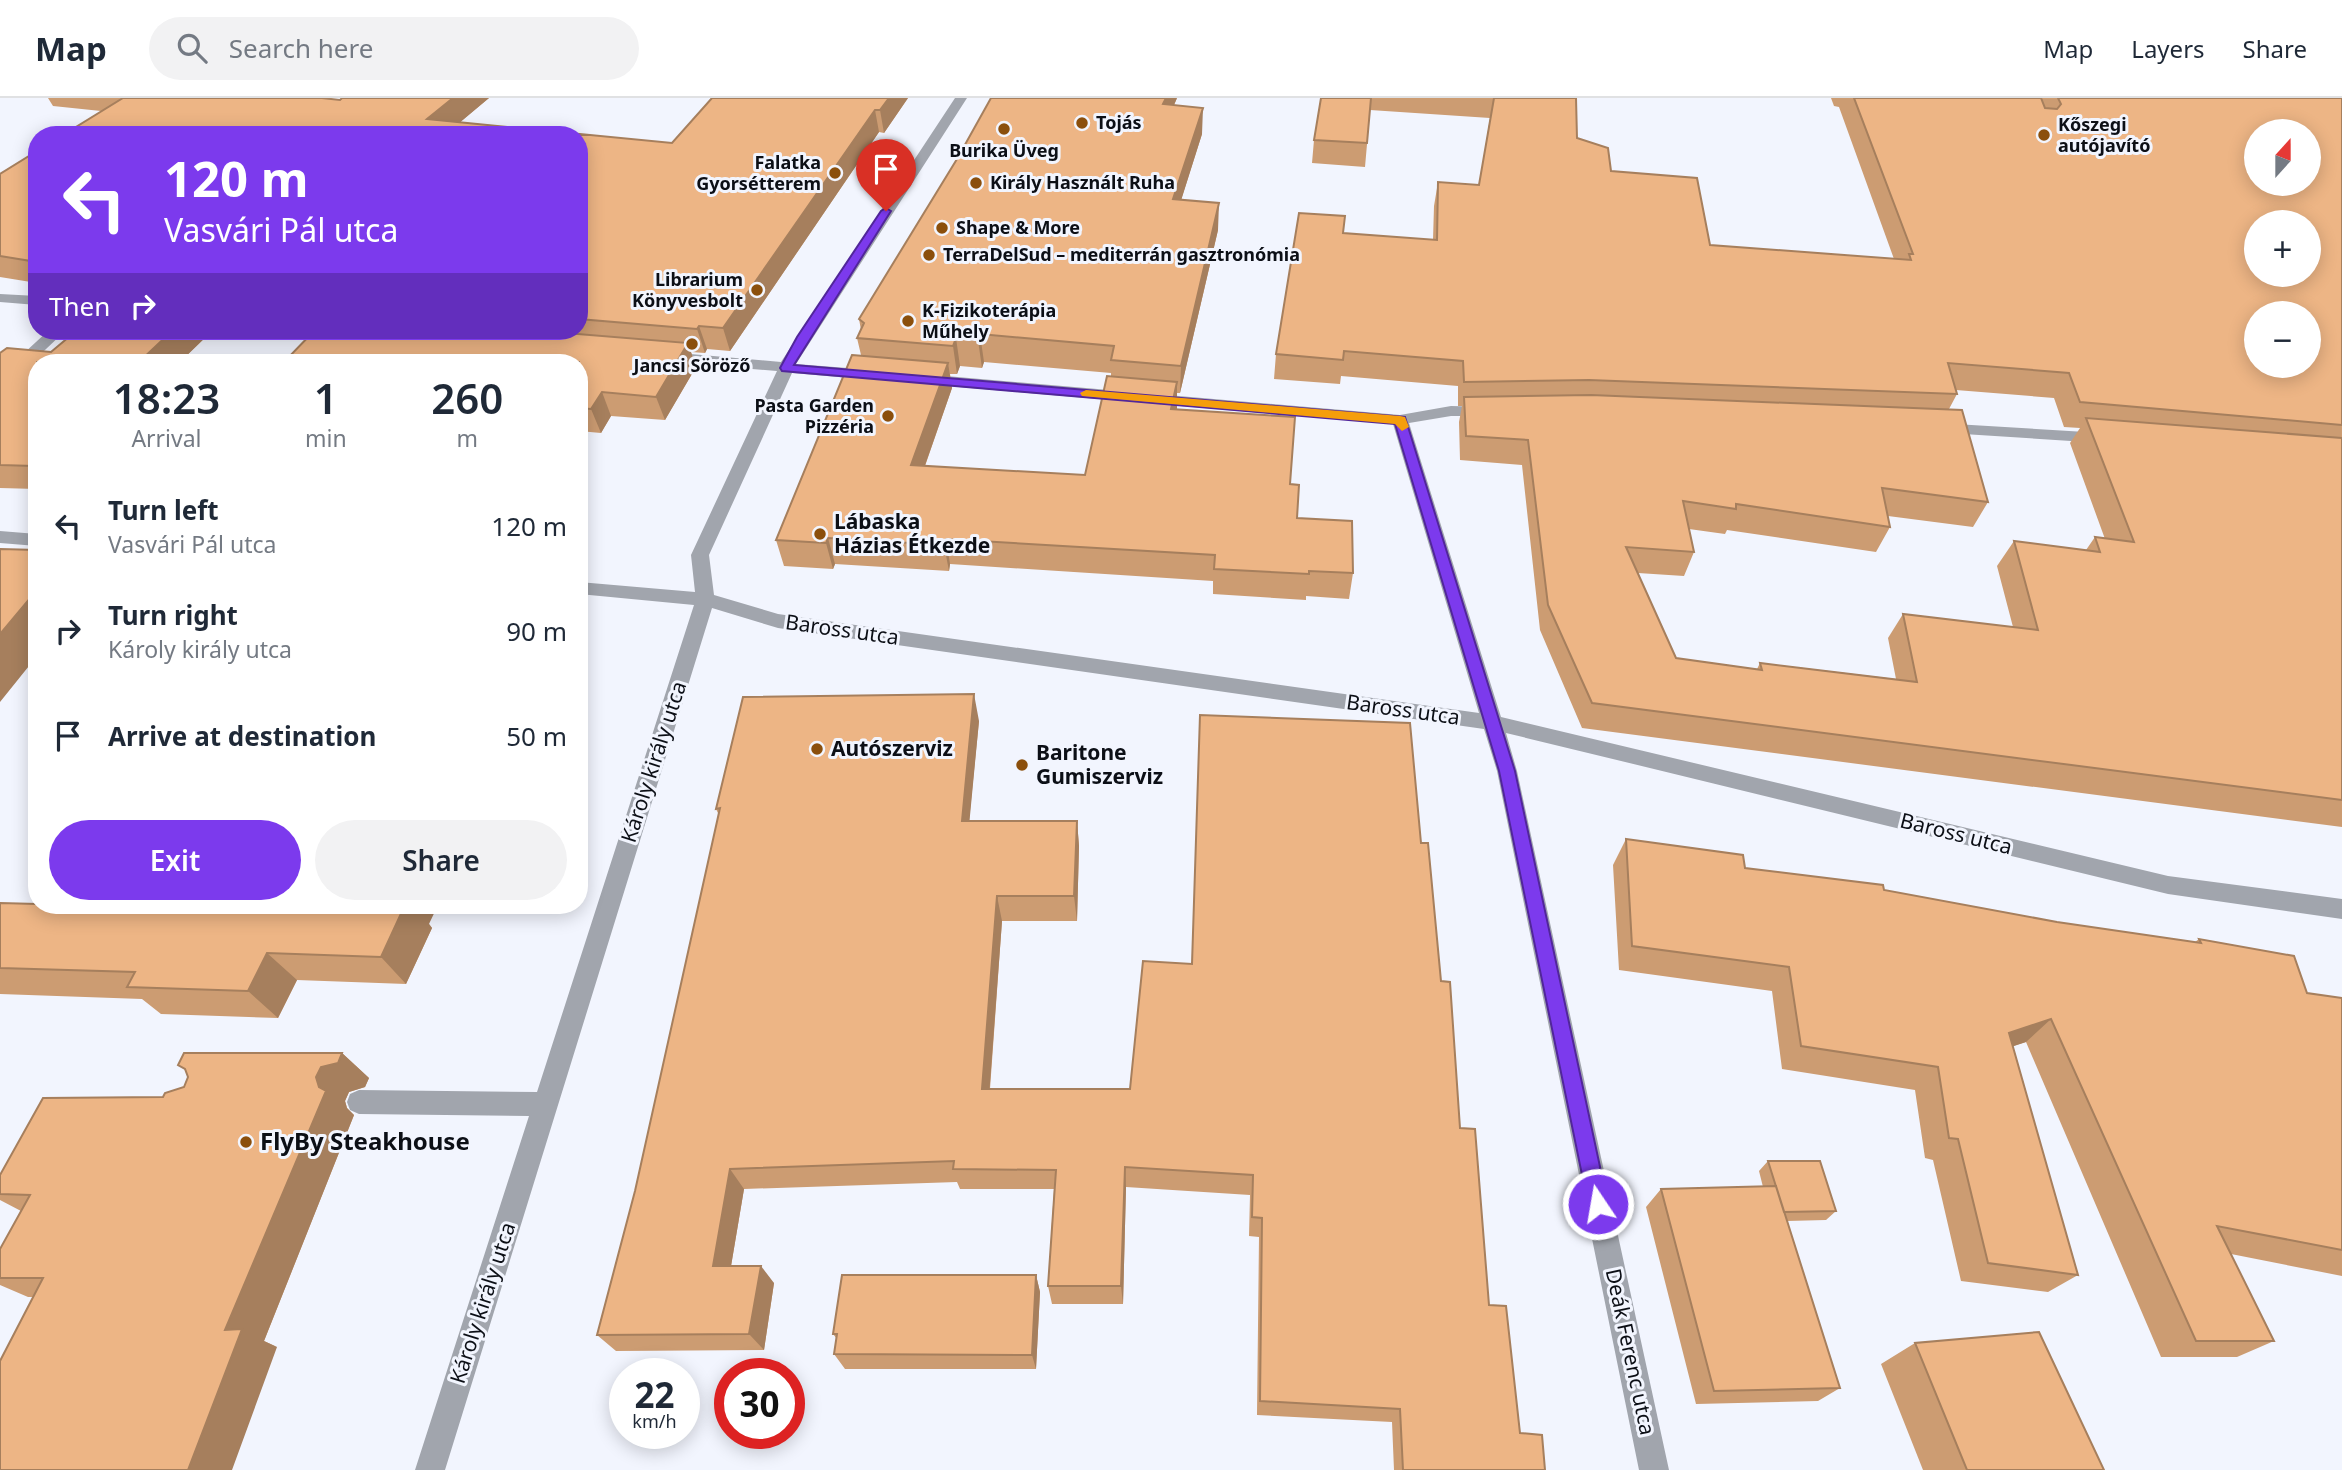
<!DOCTYPE html>
<meta charset="utf-8">
<style>
:root{--surface:#fff;--page:#f2f2f3;--text:#1f2937;--muted:#747a83;--line:#e0e1e3;--accent:#7c3aed}
body{margin:0;font-family:"Noto Sans",sans-serif;background:var(--page);color:var(--text);height:100vh;display:flex;flex-direction:column;font-size:26px;white-space:nowrap}
*{box-sizing:border-box;margin:0}
p{font-size:23px;color:var(--muted)}
.icon{flex:none;width:38px;height:38px;fill:none;stroke:currentColor;stroke-width:2;stroke-linecap:round;stroke-linejoin:round}
.map{position:relative;flex:1;overflow:hidden}
.details{position:absolute;left:28px;top:256px;width:560px;height:560px;display:flex;flex-direction:column;background:var(--surface);border-radius:28px;box-shadow:0 4px 18px #0003}
.details>*{flex:none}
.guide{position:absolute;left:28px;top:28px;width:560px;height:214px;border-radius:28px;box-shadow:0 4px 18px #0003;background:#7c3aed;color:#fff;overflow:hidden}
.needle{width:46px;rotate:21deg}
.buttons{position:absolute;left:2244px;top:21px;display:grid;gap:14px}
.buttons a{display:grid;place-items:center;width:77px;height:77px;border-radius:50%;background:var(--surface);box-shadow:0 4px 18px #0003;font-size:35px}
.speed{position:absolute;left:609px;top:1260px;display:flex;gap:14px;font-size:35px;font-weight:700;text-align:center}
.speed>*{display:grid;place-content:center;width:91px;height:91px;border-radius:50%;background:var(--surface);box-shadow:0 4px 18px #0003;line-height:1}
.speed small{font-size:18px;font-weight:400}
.speed .limit{border:10px solid #d22;background:#fff;color:#111}
.pin{position:absolute;display:grid;place-items:center;width:60px;height:60px;color:#fff;margin:-72px -30px;border-radius:50% 50% 50% 0;rotate:-45deg;box-shadow:0 0 7px #0007}
.pin .icon{rotate:45deg}
.me{position:absolute;width:77px;margin:-38px;rotate:348deg;stroke-linejoin:round;filter:drop-shadow(0 0 5px #0008)}
.turn{display:flex;align-items:center;gap:24px;height:147px;padding:0 21px;font-size:32px}
.turn .icon{width:91px;height:91px;stroke-width:2.5}
.turn b{display:block;font-size:49px;line-height:60px}
.then{display:flex;align-items:center;height:66px;padding:0 21px;background:#0003;gap:14px;font-size:26px}
.eta{display:flex;justify-content:space-evenly;align-items:center;height:119px;text-align:center}
.eta b{font-size:42px;font-weight:600;line-height:49px}
.action{display:flex;gap:14px;margin-top:auto;padding:14px 21px}
.action a{flex:1;height:80px;border-radius:42px;background:var(--accent);color:#fff;font-size:28px;font-weight:600;line-height:80px;text-align:center}
.action a+a{background:var(--page);color:var(--text)}
ul{padding:0;list-style:none}
li{display:flex;align-items:center;gap:21px;height:105px;padding:0 21px}
li div{flex:1}
li b{display:block;font-size:26px}
li em{font-style:normal}
header{display:flex;align-items:center;gap:42px;box-sizing:border-box;height:98px;padding:0 35px;background:var(--surface);border-bottom:2px solid var(--line)}
header strong{font-size:33px}
nav{display:flex;gap:38px;margin-inline-start:auto;font-size:24px}
.search{width:490px;height:63px;background:var(--page);display:flex;align-items:center;gap:18px;box-sizing:border-box;padding:0 24px;border-radius:38px;color:var(--muted);font-size:26px}
.map>svg:first-child{display:block}
</style>
<header>
<strong>Map</strong>
<div class="search"><svg class="icon" aria-label="search" viewBox="0 0 24 24"><circle cx="10" cy="10" r="6"/><path d="M15 15l6 6"/></svg>Search here</div>
<nav><a>Map</a><a>Layers</a><a>Share</a></nav>
</header>
<div class="map">
<svg width="2342" height="1372" viewBox="0 0 2342 1372">
<rect width="100%" height="100%" fill="#f2f5fe"/>
<g fill="none" stroke-linecap="round" stroke-linejoin="round">
<path fill="#a1a5ad" fill-rule="evenodd" d="M955,0H967L796,266L873,272L881,277L873,282L792,275L709,457L714,497L778,516L1479,615L1393,326L923,286L915,281L923,276L1400,317L1451,308L1490,309L1496,310V318H1451L1409,325L1501,619L2168,778L2342,801V821L2168,796L1506,635L1517,673L1669,1372H1639L1497,673L1484,631L778,530L712,510L445,1372H415L529,1018L359,1016L350,1012L347,1004L350,996L359,992L537,994L694,507L579,496V484L695,494L691,457L777,273L668,264L660,259L668,254L781,264Z
M0,196L37,198V207L0,204Z
M48,233H65L6,289L0,291V277Z
M1938,325L2102,335L2110,340L2102,345L1932,334V326Z
M0,433L37,436V448L0,445Z"/>
</g>
<path fill="#cc9c72" fill-rule="evenodd" d="M48,0H322L340,2L489,0L460,24L672,45L908,0L884,35L879,34L730,253L707,251L705,255L691,254L696,269L665,322L611,318L601,335L579,333V264L314,233H579V37L101,13L53,8Z
M1177,0L1174,7L1202,36L1181,102L1218,132L1180,295H1177V311L1290,386L1297,420L1353,475L1349,501L1306,498V502L1213,496V483L950,466L949,473L835,466L833,471L784,468L776,442L861,257L857,240L861,232L859,221ZM984,264L1111,275V279L1085,377L925,368L952,290L950,276H957L960,268L982,270Z
M1321,0H1576L1577,40L1611,73L1710,147L1894,161L1839,9L1834,8L1831,0H2342V729L1582,630L1540,532L1522,367L1460,362L1459,324L1462,308H1458V288L1341,278L1340,286L1274,281L1276,256L1343,135L1433,142L1434,108L1438,84L1479,87L1490,20L1370,12L1365,69L1312,65L1314,42ZM1956,292L2054,300L2064,329L2080,330L2070,345L2105,441L2095,439L2086,452L2014,443L1997,468L2013,529L1903,516L1888,540L1896,581L1760,565L1757,571L1676,560L1638,475L1684,478L1694,454L1689,431L1725,436L1727,432L1876,454L1890,429L1888,418L1973,429L1988,404L1949,311L1957,296Z
M37,53V185L0,179V76Z
M76,233H212L180,264H37V391L0,390V255L51,254Z
M979,623L969,723H1077L1079,748L1077,823H1002L990,991H1130L1192,866L1421,745L1441,883L1460,1030L1489,1207L1520,1335L1545,1372H1394L1392,1324L1257,1317L1259,1139L1249,1138L1250,1097L1126,1089L1123,1206H1052L1048,1188L1054,1091H960L957,1084L744,1091L731,1168L774,1185L764,1252L616,1253L597,1237L635,1093L719,717L716,711Z
M1626,741L1745,770L1884,792L2057,824L2195,844L2199,841L2307,895L2342,900V1178L2231,1156L2274,1243L2237,1259H2161L2026,944L2013,948L2078,1177L2048,1194L1961,1183L1933,1062L1925,1060L1915,992L1782,971L1772,893L1619,872L1613,767Z
M0,805L429,826L432,830L406,886L297,882L278,920L161,916L142,901L0,896Z
M342,955L369,980L365,989L349,994L345,1003L347,1010L354,1017L264,1243L277,1249L33,1199H28L0,1187V1151L21,1113L0,1102V1077L184,989L188,979L185,972L178,967Z
M1768,1063L1836,1113L1826,1122L1787,1123L1840,1290L1818,1303L1696,1306L1646,1109L1661,1091L1763,1089L1759,1073Z
M1036,1177L1040,1194L1036,1271H845L834,1256L837,1241L833,1236Z
M1915,1245L2104,1372H1923L1881,1266Z"/>
<path fill="#a67f5d" d="M453,0H489L445,37L427,21Z
M889,0H908L884,35L880,12Z
M1166,0H1177L1163,32V6Z
M1203,10L1202,36L1173,128V101Z
M875,12L879,34L730,253L723,230Z
M1219,105L1218,132L1180,295L1181,268Z
M699,228L707,251L705,255L697,231Z
M172,233H212L180,264H139Z
M980,236L984,264L982,270L978,242Z
M956,240L960,268L957,276L953,248Z
M688,245L696,269L665,322L656,299Z
M948,265L952,290L916,393L911,367Z
M1177,284V310L1171,337V311Z
M602,294L611,318L601,335L591,311Z
M828,440L835,466L833,471L826,445Z
M946,441L950,466L949,473L944,447Z
M37,492V558L0,604V536Z
M974,596L979,623L967,749L962,723Z
M1077,723L1079,748L1077,823L1074,798Z
M997,798L1002,823L988,1012L982,991Z
M405,807H438L429,826L432,830L406,886L381,859Z
M267,855L297,882L278,920L248,893Z
M2051,921L2026,944L1984,958L2009,935Z
M342,955L369,980L365,989L349,994L345,1003L347,1010L354,1017L264,1243L277,1249L232,1372H188L225,1232L319,989L316,979L321,969Z
M1125,1069L1126,1089L1123,1206L1121,1188Z
M730,1071L744,1091L728,1186L713,1168Z
M761,1168L774,1185L764,1252L749,1236Z
M1036,1177L1040,1194L1036,1271L1032,1257Z"/>
<path fill="#edb585" stroke="#a67f5d" stroke-width="2" fill-rule="evenodd" d="M123,0H322L340,2L342,0H453L427,21L672,45L712,0H889L880,12H875L723,230L699,228L697,231L579,221V37H63Z
M991,0H1166L1163,6L1203,10L1173,101L1219,105L1181,268L1111,262L1114,248L980,236L978,242L956,240L953,248L857,240L864,225L859,221L957,61Z
M1321,0H1371L1367,45L1314,42Z
M1494,0H1576L1577,40L1608,50L1611,73L1697,80L1710,147L1911,162L1909,156H1913L1854,0H2041L2045,10L2057,11L2061,6L2058,0H2342V327L2080,304L2069,275L1948,265L1957,296L1589,282L1464,284L1463,263L1344,253L1343,262L1276,256L1299,115L1345,118L1343,135L1437,142L1438,84L1479,87ZM2256,33H2308V86H2256ZM2256,124H2308V177H2256ZM2256,215H2308V268H2256Z
M37,53V164L0,158V76Z
M76,233H172L139,264H37V366L34,368L0,367V255L7,250L51,254Z
M314,233H541L688,245L656,299L602,294L591,311L579,310V264H284Z
M852,257L948,265L911,367L1085,377L1107,278L1177,284L1171,311L1295,319L1290,386L1299,387L1297,420L1352,423L1353,475L1309,473V476L1214,471L1215,457L946,441L944,447L828,440L826,445L776,442Z
M1591,297L1962,312L1988,404L1882,390L1890,429L1736,406V411L1683,403L1694,454L1626,449L1676,560L1762,572L1760,565L1917,584L1903,516L2038,532L2014,443L2100,454L2095,439L2134,444L2086,320L2342,340V702L1592,605L1548,507L1528,342L1466,338L1464,299Z
M0,451L37,452V492L0,536Z
M974,596L962,723H1077L1074,798H997L982,991H1130L1143,863L1192,866L1200,617L1410,625L1421,745H1428L1441,883L1450,884L1460,1030L1475,1031L1489,1207L1506,1208L1520,1335L1542,1337L1545,1372H1403L1400,1311L1260,1303L1262,1120L1252,1119L1253,1077L1125,1069L1121,1188H1048L1056,1072L953,1071L954,1063L730,1071L713,1168H761L749,1236L597,1237L635,1093L720,710L716,711L743,599Z
M1626,741L1743,757L1745,770L1883,787L1884,792L2057,824L2201,845L2199,841L2294,858L2307,895L2342,900V1152L2217,1128L2274,1243H2196L2051,921L2009,935L2078,1177L1988,1165L1958,1041L1949,1040L1938,969L1801,948L1789,869L1632,848Z
M0,805L37,806V807H405L381,859L267,855L248,893L127,889L135,874L0,870Z
M184,955H342L338,965L321,969L316,979L319,989L326,993L225,1232L242,1231L188,1372H0V1263L43,1180H0V1151L30,1097L0,1096V1077L43,1000L163,999L165,995L184,989L188,979L185,971L178,967Z
M1768,1063H1820L1836,1113L1784,1114Z
M1776,1088L1840,1290L1714,1293L1661,1091Z
M842,1177H1036L1032,1257L834,1256L837,1236H833Z
M2039,1234L2104,1372H1967L1915,1245Z"/>
<path fill="#7c3aed" stroke="#51269a" stroke-width="2" d="M886,110L891,113L794,267L1405,319L1515,673L1608,1106L1605,1113L1598,1116L1591,1113L1588,1106L1499,673L1395,326L782,273L780,270L797,239L881,113Z"/>
<path fill="#f59e0b" d="M1086,292L1400,318L1405,319L1409,329L1402,333L1395,326L1082,298L1080,295Z"/>
<g fill="#8b4f0c" stroke="#f2f5fe" stroke-width="2.5">
<circle cx="1082" cy="25" r="7"/>
<circle cx="1004" cy="31" r="7"/>
<circle cx="2044" cy="37" r="7"/>
<circle cx="835" cy="75" r="7"/>
<circle cx="976" cy="85" r="7"/>
<circle cx="942" cy="130" r="7"/>
<circle cx="929" cy="157" r="7"/>
<circle cx="757" cy="192" r="7"/>
<circle cx="908" cy="223" r="7"/>
<circle cx="692" cy="246" r="7"/>
<circle cx="888" cy="318" r="7"/>
<circle cx="820" cy="436" r="7"/>
<circle cx="817" cy="651" r="7"/>
<circle cx="1022" cy="667" r="7"/>
<circle cx="246" cy="1044" r="7"/>
</g>
<g text-anchor="middle" stroke-width="6" stroke-linejoin="round" paint-order="stroke">
<g font-size="18" font-weight="bold" fill="#0c0f16" stroke="#f2f5fe" text-anchor="start">
<text x="1096" y="31">Tojás</text>
<text x="2058" y="33">Kőszegi<tspan x="2058" dy="21">autójavító</tspan></text>
<text x="1004" y="59" text-anchor="middle">Burika Üveg</text>
<text x="821" y="71" text-anchor="end">Falatka<tspan x="821" dy="21">Gyorsétterem</tspan></text>
<text x="990" y="91">Király Használt Ruha</text>
<text x="956" y="136">Shape &amp; More</text>
<text x="943" y="163">TerraDelSud – mediterrán gasztronómia</text>
<text x="743" y="188" text-anchor="end">Librarium<tspan x="743" dy="21">Könyvesbolt</tspan></text>
<text x="922" y="219">K-Fizikoterápia<tspan x="922" dy="21">Műhely</tspan></text>
<text x="692" y="274" text-anchor="middle">Jancsi Söröző</text>
<text x="874" y="314" text-anchor="end">Pasta Garden<tspan x="874" dy="21">Pizzéria</tspan></text>
</g>
<g font-size="21" font-weight="bold" fill="#0c0f16" stroke="#f2f5fe" text-anchor="start">
<text x="834" y="431">Lábaska<tspan x="834" dy="24">Házias Étkezde</tspan></text>
<text x="831" y="658">Autószerviz</text>
<text x="1036" y="662">Baritone<tspan x="1036" dy="24">Gumiszerviz</tspan></text>
</g>
<g font-size="21" fill="#0c0f16" stroke="#f2f5fe">
<text transform="translate(842 532) rotate(8)" y="7">Baross utca</text>
<text transform="translate(1403 612) rotate(8)" y="7">Baross utca</text>
<text transform="translate(654 664) rotate(-72)" y="7">Károly király utca</text>
<text transform="translate(1956 736) rotate(14)" y="7">Baross utca</text>
<text transform="translate(483 1205) rotate(-72)" y="7">Károly király utca</text>
<text transform="translate(1630 1254) rotate(78)" y="7">Deák Ferenc utca</text>
</g>
<g font-size="24" font-weight="bold" fill="#0c0f16" stroke="#f2f5fe" text-anchor="start">
<text x="260" y="1052">FlyBy Steakhouse</text>
</g>
</g>
</svg>
<div class="buttons">
<a><svg class="needle" viewBox="-14 -14 28 28"><path d="M0-13l5 13h-10z" fill="#e53935"/><path d="M0 13l5-13h-10z" fill="#747a83"/></svg></a>
<a>+</a>
<a>−</a>
</div>
<div class="speed"><div>22<small>km/h</small></div><div class="limit">30</div></div>
<div class="pin" style="left:886px;top:113px;background:#d93025"><svg class="icon" aria-label="arrive" viewBox="0 0 24 24"><path d="M6 21V4h12l-3 4 3 4H6"/></svg></div>
<svg class="me" style="left:1598px;top:1106px" viewBox="-20 -20 40 40"><circle r="17" fill="#7c3aed" stroke="#fff" stroke-width="3"/><path d="M0-11L8 9 0 5-8 9z" fill="#fff"/></svg>
<div class="guide">
<div class="turn"><svg class="icon" aria-label="left" viewBox="0 0 24 24"><path d="M17 20v-9H6M10 6l-5 5 5 5"/></svg><div><b>120 m</b>Vasvári Pál utca</div></div>
<div class="then">Then<svg class="icon" aria-label="right" viewBox="0 0 24 24"><path d="M7 20v-9h11M14 6l5 5-5 5"/></svg></div>
</div>
<section class="details">
<div class="eta">
<div><b>18:23</b><p>Arrival</p></div>
<div><b>1</b><p>min</p></div>
<div><b>260</b><p>m</p></div>
</div>
<ul>
<li><svg class="icon" aria-label="left" viewBox="0 0 24 24"><path d="M17 20v-9H6M10 6l-5 5 5 5"/></svg><div><b>Turn left</b><p>Vasvári Pál utca</p></div><em>120 m</em></li>
<li><svg class="icon" aria-label="right" viewBox="0 0 24 24"><path d="M7 20v-9h11M14 6l5 5-5 5"/></svg><div><b>Turn right</b><p>Károly király utca</p></div><em>90 m</em></li>
<li><svg class="icon" aria-label="arrive" viewBox="0 0 24 24"><path d="M6 21V4h12l-3 4 3 4H6"/></svg><div><b>Arrive at destination</b></div><em>50 m</em></li>
</ul>
<div class="action"><a>Exit</a><a>Share</a></div>
</section>
</div>
